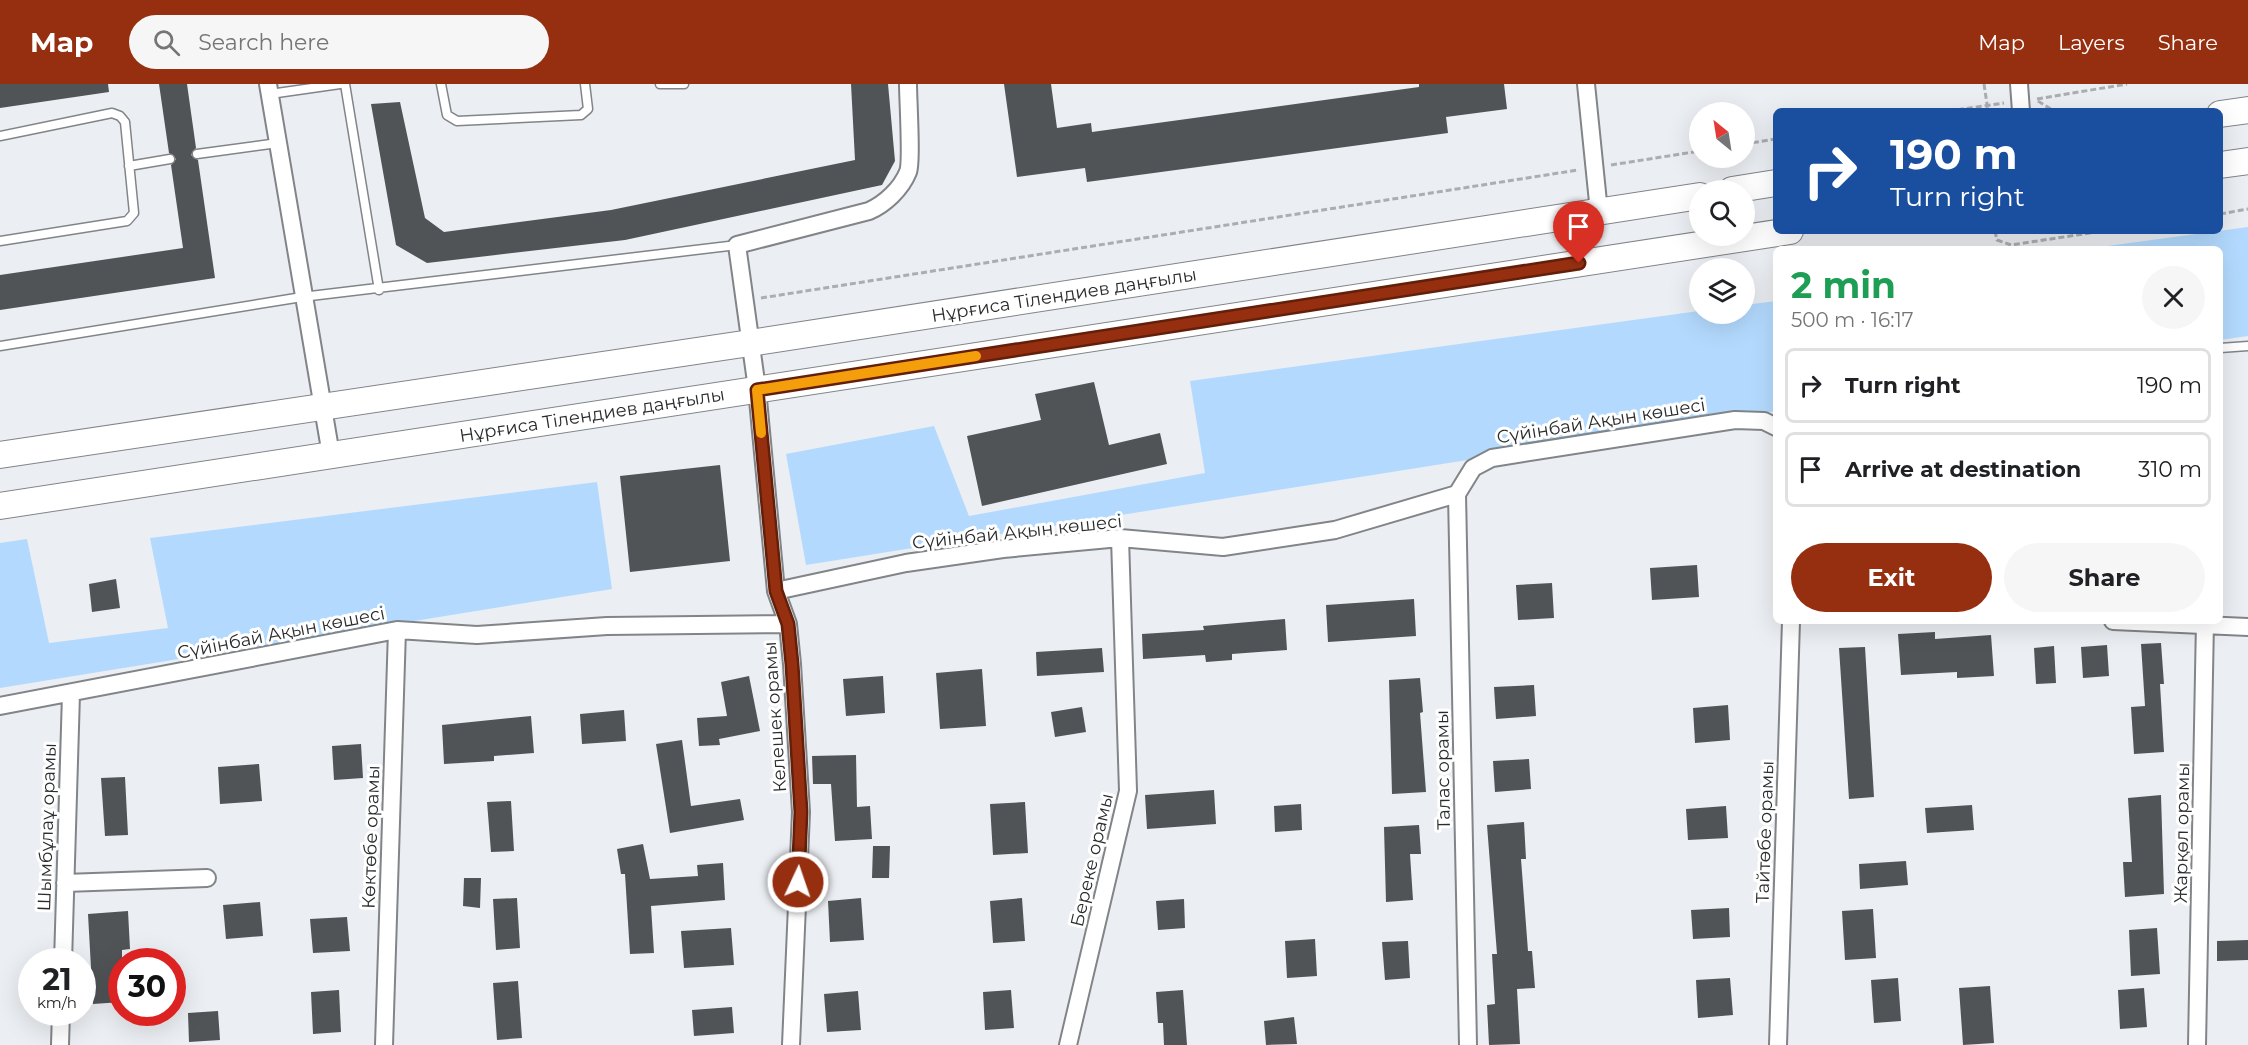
<!DOCTYPE html>
<meta charset="utf-8">
<style>
:root{--surface:#fff;--page:#f6f6f6;--text:#202124;--muted:#757577;--line:#e0e0e0;--accent:#962f10}
body{margin:0;font-family:Montserrat,sans-serif;background:var(--page);color:var(--text);height:100vh;display:flex;flex-direction:column;font-size:22px;white-space:nowrap}
*{box-sizing:border-box;margin:0}
p{font-size:20px;color:var(--muted)}
.icon{flex:none;width:33px;height:33px;fill:none;stroke:currentColor;stroke-width:2;stroke-linecap:round;stroke-linejoin:round}
.map{position:relative;flex:1;overflow:hidden}
.side{position:absolute;left:1773px;top:162px;width:450px;height:378px;display:flex;flex-direction:column;background:var(--surface);border-radius:9px;box-shadow:0 6px 24px #0002}
.side>*{flex:none}
.hud{position:absolute;left:1773px;top:24px;width:450px;height:126px;border-radius:9px;box-shadow:0 6px 24px #0002;background:#1a4fa0;color:#fff;overflow:hidden}
.needle{width:39px;rotate:330deg}
.controls{position:absolute;left:1689px;top:18px;display:grid;gap:12px}
.controls a{display:grid;place-items:center;width:66px;height:66px;border-radius:50%;background:var(--surface);box-shadow:0 6px 24px #0002;font-size:30px}
.speed{position:absolute;left:18px;top:864px;display:flex;gap:12px;font-size:30px;font-weight:700;text-align:center}
.speed>*{display:grid;place-content:center;width:78px;height:78px;border-radius:50%;background:var(--surface);box-shadow:0 6px 24px #0002;line-height:1}
.speed small{font-size:15px;font-weight:400}
.speed .limit{border:9px solid #d22;background:#fff;color:#111}
.pin{position:absolute;display:grid;place-items:center;width:51px;height:51px;color:#fff;margin:-62px -26px;border-radius:50% 50% 50% 0;rotate:-45deg;box-shadow:0 0 6px #0007}
.pin .icon{rotate:45deg}
.me{position:absolute;width:66px;margin:-33px;rotate:3deg;stroke-linejoin:round;filter:drop-shadow(0 0 4px #0008)}
.turn{display:flex;align-items:center;gap:21px;height:126px;padding:0 18px;font-size:27px}
.turn .icon{width:78px;height:78px;stroke-width:2.5}
.turn b{display:block;font-size:42px;line-height:51px}
.round{display:grid;place-items:center;flex:none;width:63px;height:63px;border-radius:32px;background:var(--page)}
.summary{display:flex;align-items:center;justify-content:space-between;height:102px;padding:0 18px}
h1{font-size:36px;font-weight:700;line-height:45px;color:#1e9e55}
.button{display:flex;gap:12px;margin-top:auto;padding:12px 18px}
.button a{flex:1;height:69px;border-radius:36px;background:var(--accent);color:#fff;font-size:24px;font-weight:700;line-height:69px;text-align:center}
.button a+a{background:var(--page);color:var(--text)}
ul{padding:0;list-style:none}
li{display:flex;align-items:center;gap:18px;height:75px;margin:0 12px 9px;padding:0 6px;border:3px solid var(--line);border-radius:9px}
li div{flex:1}
li b{display:block;font-size:22px}
li em{font-style:normal}
header{display:flex;align-items:center;gap:36px;box-sizing:border-box;height:84px;padding:0 30px;background:var(--accent);color:#fff}
header strong{font-size:28px}
nav{display:flex;gap:33px;margin-inline-start:auto;font-size:21px}
.search{width:420px;height:54px;background:var(--page);display:flex;align-items:center;gap:15px;box-sizing:border-box;padding:0 21px;border-radius:33px;color:var(--muted);font-size:22px}
.map>svg:first-child{display:block}
</style>
<header>
<strong>Map</strong>
<div class="search"><svg class="icon" aria-label="search" viewBox="0 0 24 24"><circle cx="10" cy="10" r="6"/><path d="M15 15l6 6"/></svg>Search here</div>
<nav><a>Map</a><a>Layers</a><a>Share</a></nav>
</header>
<div class="map">
<svg width="2248" height="961" viewBox="0 0 2248 961">
<rect width="100%" height="100%" fill="#ebeef2"/>
<path fill="#b3dafe" d="M2248,143V252L2220,256V165H2085Z
M1776,217V327L806,481L786,370L934,342L969,432L1205,389L1190,297L1699,227L1700,230H1744L1745,221Z
M597,398L612,505L0,604V459L27,455L49,559L168,544L150,454Z"/>
<path fill="#515457" d="M0,0H108L109,8L0,24Z
M159,0H187L196,64L191,71L198,76L215,194L0,226V191L183,164L171,81L176,75L169,69Z
M851,0H888L895,77L882,101L625,156L427,179L396,161L371,20L400,18L425,134L444,148L611,126L855,76Z
M1004,0H1051L1057,44L1091,39L1092,48L1419,3V0H1504L1507,25L1446,33L1448,49L1087,98L1085,84L1017,93Z
M1094,298L1109,361L1160,349L1167,380L982,422L967,352L1041,336L1035,310Z
M720,381L730,477L630,488L620,392Z
M1697,481L1699,513L1652,516L1650,484Z
M116,495L120,524L92,528L89,500Z
M1552,499L1554,534L1518,536L1516,501Z
M1414,515L1416,552L1328,558L1326,521Z
M1285,535L1287,566L1232,570V576L1206,578L1205,571L1143,575L1142,550L1204,546L1203,542Z
M1935,548V555L1991,551L1994,592L1957,594V588L1901,591L1898,550Z
M2161,559L2164,600H2160L2164,668L2134,670L2131,623L2145,622L2141,560Z
M2107,561L2109,592L2083,594L2081,563Z
M2054,562L2056,599L2036,600L2034,564Z
M1865,563L1874,713L1849,715L1839,564Z
M1102,564L1104,588L1037,592L1036,568Z
M982,585L986,642L940,645L936,589Z
M749,592L760,647L719,655L720,661L699,662L697,634L727,632L721,598Z
M883,592L885,629L846,632L843,595Z
M1420,594L1423,628L1420,629L1426,708L1392,710L1389,596Z
M1534,601L1536,632L1496,635L1494,603Z
M1728,621L1730,656L1695,659L1693,624Z
M1082,623L1086,648L1055,653L1051,628Z
M624,626L626,657L582,660L580,630Z
M531,632L534,669L494,672V677L444,680L442,641Z
M682,656L691,722L740,715L744,736L670,749L656,660Z
M361,660L363,694L334,696L332,662Z
M856,671L857,723L870,722L872,755L835,757L831,700H813L812,672Z
M1529,675L1531,705L1495,708L1493,677Z
M259,680L262,717L220,720L218,683Z
M125,693L128,751L105,752L101,694Z
M1214,706L1216,740L1147,745L1145,711Z
M2161,711L2164,810L2125,813L2123,778H2132L2128,714Z
M511,717L514,767L491,768L487,718Z
M1025,718L1028,769L993,771L990,720Z
M1301,720L1302,746L1275,748L1274,722Z
M1972,721L1974,746L1927,749L1925,724Z
M1726,722L1728,754L1688,756L1686,725Z
M1524,738L1526,775H1521L1528,867H1532L1535,904L1517,905L1520,960L1489,961L1487,921L1495,920L1492,870H1497L1487,741Z
M1419,741L1421,770H1410L1413,816L1386,818L1384,743Z
M643,760L650,795L698,792L697,781L723,779L725,816L651,822L654,869L630,870L625,790H621L617,765Z
M873,762H890L889,794H872Z
M1906,777L1908,801L1860,805L1859,780Z
M464,794H481L480,824L463,822Z
M517,814L520,864L496,866L493,815Z
M861,814L864,856L830,858L828,817Z
M1022,814L1025,857L993,859L990,817Z
M1184,815L1185,844L1158,846L1156,817Z
M260,818L263,852L226,855L223,821Z
M1729,824L1730,853L1693,855L1691,826Z
M1873,825L1876,874L1845,876L1842,827Z
M128,827L130,865L122,866V918L93,920L88,830Z
M347,833L350,867L313,869L310,835Z
M731,844L734,881L684,884L681,847Z
M2157,844L2160,890L2131,892L2129,846Z
M1315,855L1317,892L1287,894L1285,857Z
M2248,856V876L2217,877V857Z
M1408,857L1410,894L1385,896L1382,858Z
M1730,894L1733,931L1698,934L1696,896Z
M1898,894L1901,937L1874,939L1871,896Z
M518,897L522,954L497,956L493,899Z
M1990,902L1994,959L1963,961L1959,904Z
M2144,904L2147,943L2120,945L2118,906Z
M339,906L341,948L313,950L311,908Z
M1011,906L1014,944L985,946L983,908Z
M1183,906L1187,961H1164L1163,939H1158L1156,908Z
M858,907L861,946L827,948L824,910Z
M732,923L734,949L694,952L692,926Z
M218,927L220,956L189,958L188,929Z
M1294,933L1297,960L1266,961L1264,937Z"/>
<g fill="none" stroke-linecap="round" stroke-linejoin="round">
<defs>
<path id="lane" d="M345,0L379,206
M441,0L447,31L457,37L581,31L588,25L585,0
M660,0H684
M270,10L340,0
M0,52L112,29L120,32L125,38L134,129L127,137L0,157
M197,70L278,59
M129,82L170,75
M0,262L302,213L737,161
M2220,264L2248,262"/>
<path id="street" d="M268,0L331,371
M1586,0L1599,128
M2019,0L2021,27
M1457,410L1468,961
M776,507L906,479L1003,465L1120,454L1223,463L1335,446L1457,410L1473,384L1492,374L1735,336L1764,337L1776,343
M2113,537L2248,543
M0,622L397,546L477,551L607,542L788,540
M65,799L207,794
M63,878L71,610
M60,961L61,928
M384,961L397,546
M791,961L801,728L792,580L788,540L776,507L757,305L737,161L869,127C885,120 901,105 908,88C912,78 908,15 908,0
M1068,961L1128,707L1120,454
M1778,961L1791,537
M2197,961L2205,537"/>
<path id="primary" d="M2220,30L2248,26
M2220,81L2248,77
M1732,106L1776,99
M0,371L750,259L1700,112
M0,422L1790,147"/>
</defs>
<use href="#lane" stroke="#818588" stroke-width="11"/>
<use href="#street" stroke="#818588" stroke-width="20"/>
<use href="#primary" stroke="#818588" stroke-width="28"/>
<path stroke="#abadb0" stroke-width="3" stroke-dasharray="6 3" stroke-linecap="butt" d="M1984,0L1988,27
M2037,15L2127,0
M2038,17L2054,27
M1949,27L2004,19
M1744,60L1776,55
M1611,81L1700,67
M2220,130L2248,125
M1995,147L1997,156L2011,161L2103,147
M761,214L1578,86"/>
<use href="#lane" stroke="#fff" stroke-width="8"/>
<use href="#street" stroke="#fff" stroke-width="16"/>
<use href="#primary" stroke="#fff" stroke-width="26"/>
</g>
<g fill="none" stroke-linecap="round" stroke-linejoin="round">
<defs>
<path id="route" d="M798,798L801,728L792,580L788,540L776,507L757,306L1579,179"/>
</defs>
<use href="#route" stroke="#621f0a" stroke-width="15"/>
<use href="#route" stroke="#962f10" stroke-width="10"/>
<path stroke="#f59e0b" stroke-width="10" d="M761,349L757,306L976,272"/>
</g>
<g text-anchor="middle" stroke-width="6" stroke-linejoin="round" paint-order="stroke">
<g font-size="18" fill="#2a2b2c" stroke="#fff">
<text transform="translate(1064 211) rotate(-9)" y="6">Нұрғиса Тілендиев даңғылы</text>
<text transform="translate(592 331) rotate(-9)" y="6">Нұрғиса Тілендиев даңғылы</text>
<text transform="translate(1601 337) rotate(-9)" y="6">Сүйінбай Ақын көшесі</text>
<text transform="translate(1017 448) rotate(-6)" y="6">Сүйінбай Ақын көшесі</text>
<text transform="translate(281 549) rotate(-11)" y="6">Сүйінбай Ақын көшесі</text>
<text transform="translate(775 633) rotate(-94)" y="6">Келешек орамы</text>
<text transform="translate(1443 686) rotate(-91)" y="6">Талас орамы</text>
<text transform="translate(47 743) rotate(-88)" y="6">Шымбұлаұ орамы</text>
<text transform="translate(1765 748) rotate(-88)" y="6">Тайтөбе орамы</text>
<text transform="translate(2182 749) rotate(-89)" y="6">Жарқөл орамы</text>
<text transform="translate(371 753) rotate(-88)" y="6">Көктөбе орамы</text>
<text transform="translate(1092 776) rotate(-77)" y="6">Береке орамы</text>
</g>
</g>
</svg>
<div class="controls">
<a><svg class="needle" viewBox="-14 -14 28 28"><path d="M0-13l5 13h-10z" fill="#e53935"/><path d="M0 13l5-13h-10z" fill="#757577"/></svg></a>
<a><svg class="icon" aria-label="search" viewBox="0 0 24 24"><circle cx="10" cy="10" r="6"/><path d="M15 15l6 6"/></svg></a>
<a><svg class="icon" aria-label="layers" viewBox="0 0 24 24"><path d="M12 4l9 5-9 5-9-5zM3 14l9 5 9-5"/></svg></a>
</div>
<div class="speed"><div>21<small>km/h</small></div><div class="limit">30</div></div>
<div class="pin" style="left:1579px;top:179px;background:#d93025"><svg class="icon" aria-label="arrive" viewBox="0 0 24 24"><path d="M6 21V4h12l-3 4 3 4H6"/></svg></div>
<svg class="me" style="left:798px;top:798px" viewBox="-20 -20 40 40"><circle r="17" fill="#962f10" stroke="#fff" stroke-width="3"/><path d="M0-11L8 9 0 5-8 9z" fill="#fff"/></svg>
<div class="hud">
<div class="turn"><svg class="icon" aria-label="right" viewBox="0 0 24 24"><path d="M7 20v-9h11M14 6l5 5-5 5"/></svg><div><b>190 m</b>Turn right</div></div>
</div>
<section class="side">
<div class="summary"><div><h1>2 min</h1><p>500 m · 16:17</p></div><a class="round"><svg class="icon" aria-label="close" viewBox="0 0 24 24"><path d="M6 6l12 12M18 6L6 18"/></svg></a></div>
<ul>
<li><svg class="icon" aria-label="right" viewBox="0 0 24 24"><path d="M7 20v-9h11M14 6l5 5-5 5"/></svg><div><b>Turn right</b></div><em>190 m</em></li>
<li><svg class="icon" aria-label="arrive" viewBox="0 0 24 24"><path d="M6 21V4h12l-3 4 3 4H6"/></svg><div><b>Arrive at destination</b></div><em>310 m</em></li>
</ul>
<div class="button"><a>Exit</a><a>Share</a></div>
</section>
</div>
